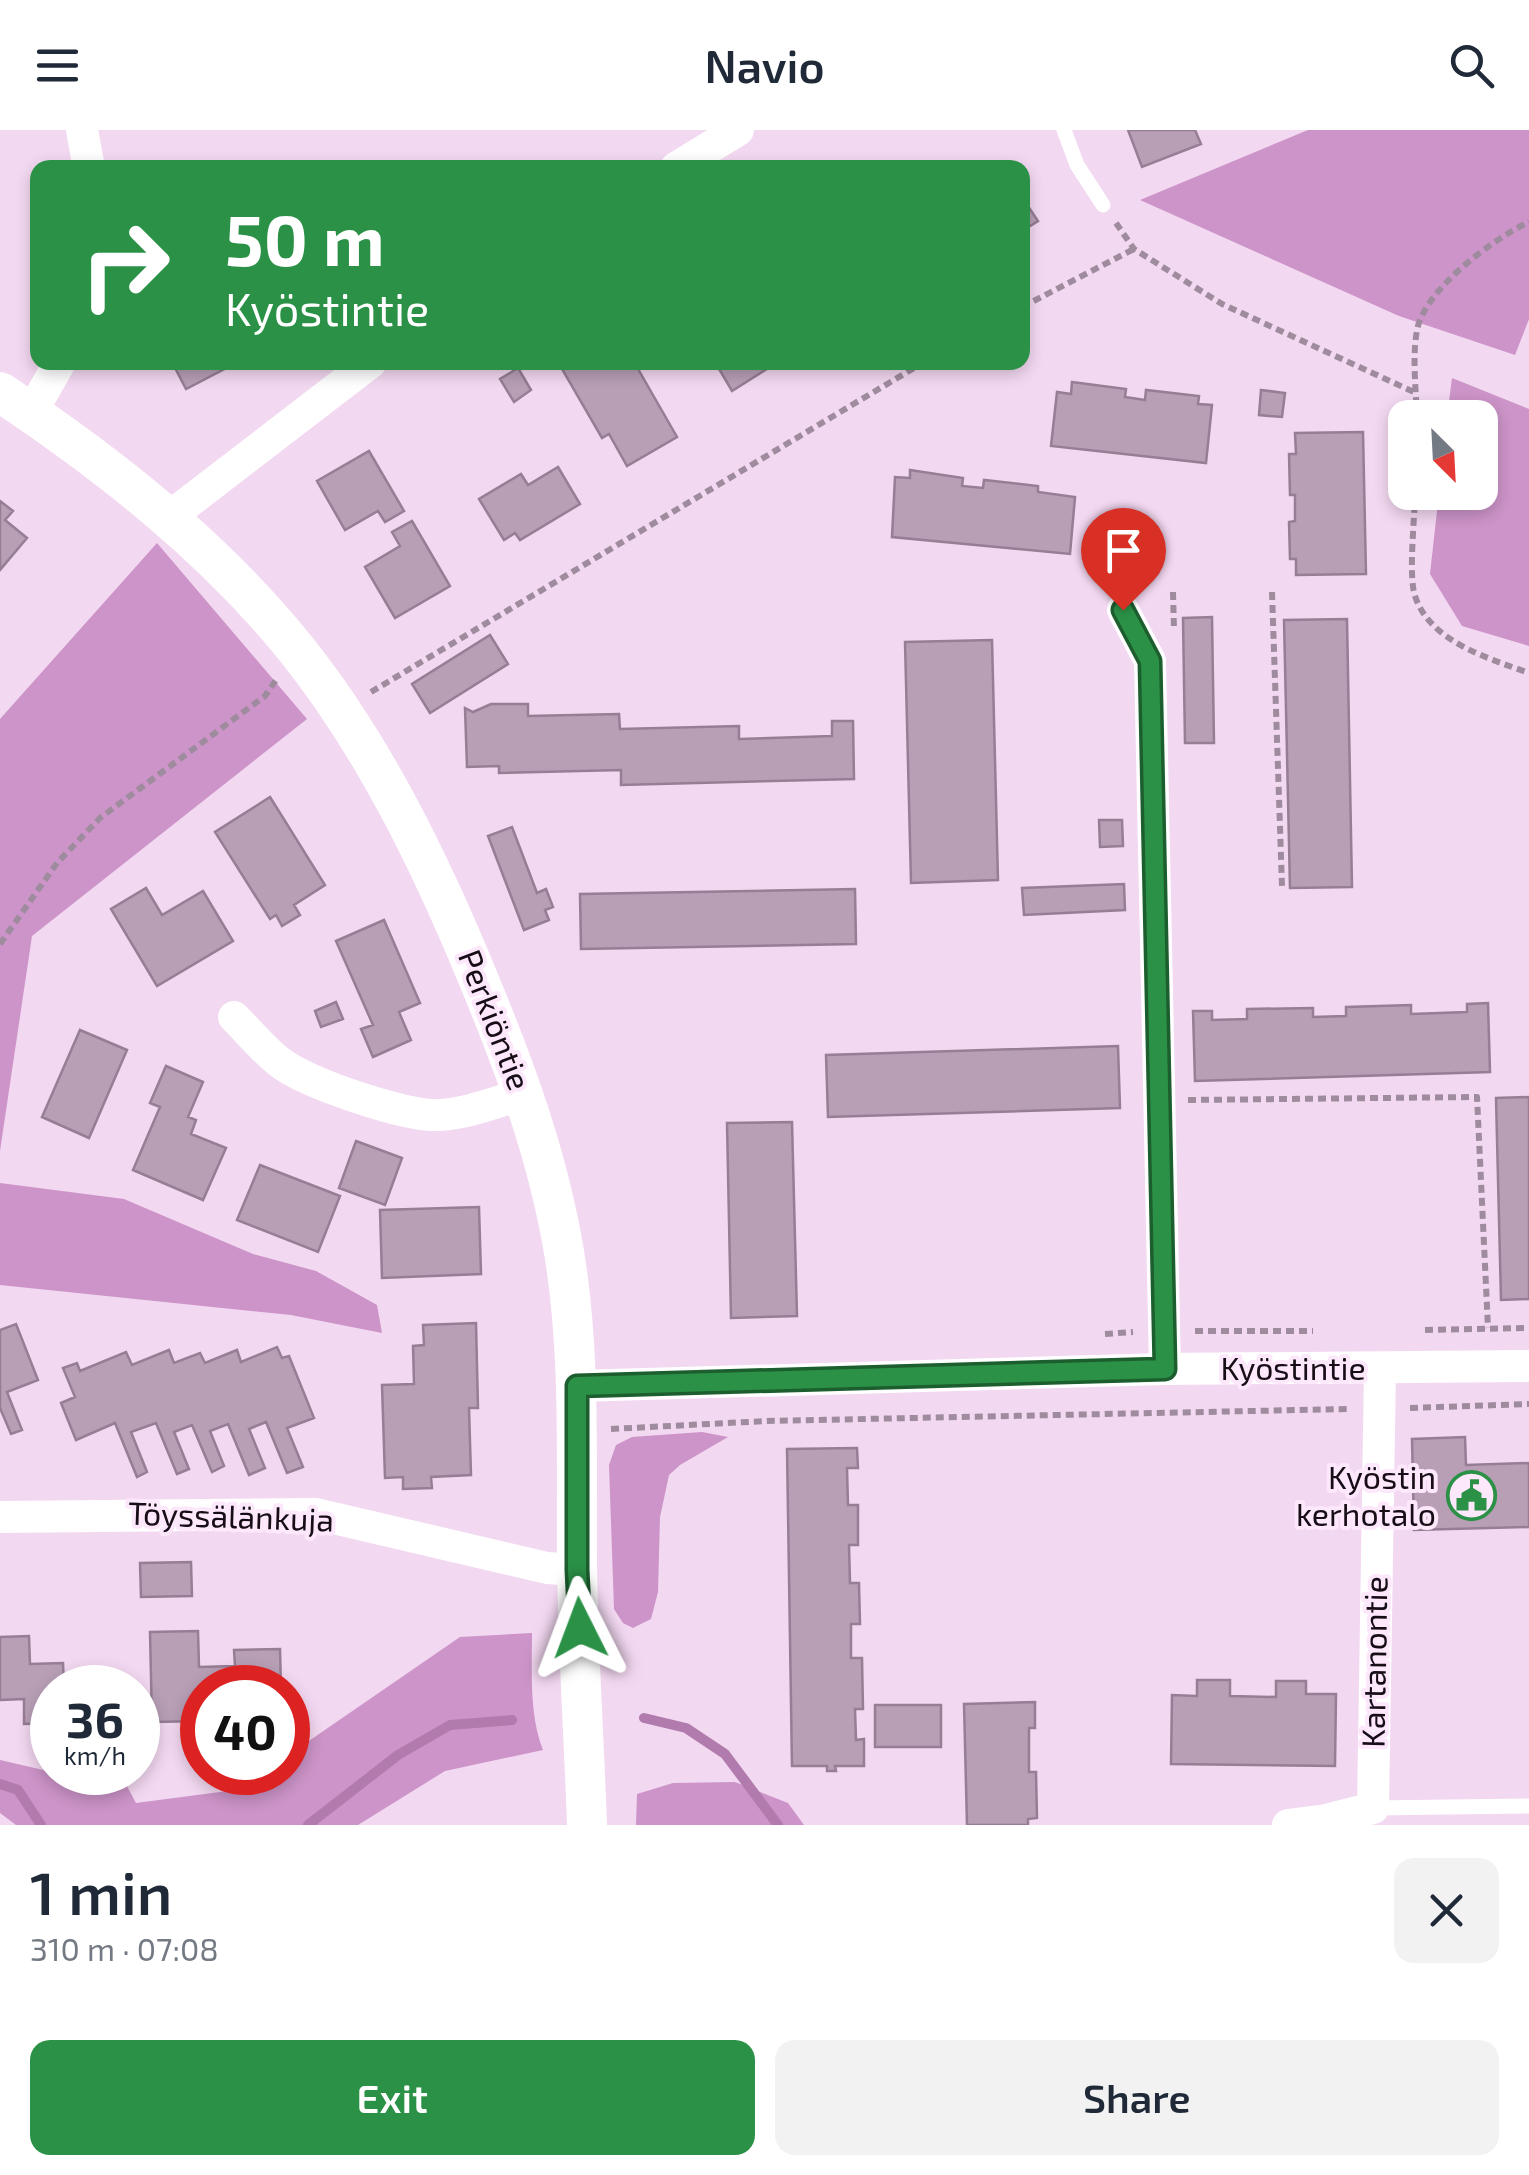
<!DOCTYPE html>
<meta charset="utf-8">
<style>
:root{--surface:#fff;--page:#f2f2f3;--text:#1f2937;--muted:#747a83;--accent:#2b9147}
body{margin:0;font-family:"Exo 2",sans-serif;background:var(--page);color:var(--text);height:100vh;display:flex;flex-direction:column;font-size:38px;white-space:nowrap}
*{box-sizing:border-box;margin:0}
p{font-size:32px;color:var(--muted)}
.icon{flex:none;width:55px;height:55px;fill:none;stroke:currentColor;stroke-width:2;stroke-linecap:round;stroke-linejoin:round}
.map{position:relative;height:1695px;overflow:hidden}
.drawer{display:flex;flex-direction:column;background:var(--surface);flex:1}
.drawer>*{flex:none}
.guide{position:absolute;left:30px;top:30px;width:1000px;height:210px;border-radius:20px;box-shadow:0 5px 15px #0003;background:#2b9147;color:#fff;overflow:hidden}
.needle{width:65px;rotate:156deg}
.fabs{position:absolute;left:1388px;top:270px;display:grid;gap:20px}
.fabs a{display:grid;place-items:center;width:110px;height:110px;border-radius:20px;background:var(--surface);box-shadow:0 5px 15px #0003;font-size:50px}
.speed{position:absolute;left:30px;top:1535px;display:flex;gap:20px;font-size:50px;font-weight:700;text-align:center}
.speed>*{display:grid;place-content:center;width:130px;height:130px;border-radius:50%;background:var(--surface);box-shadow:0 5px 15px #0003;line-height:1}
.speed small{font-size:25px;font-weight:400}
.speed .limit{border:15px solid #d22;background:#fff;color:#111}
.pin{position:absolute;display:grid;place-items:center;width:85px;height:85px;color:#fff;margin:-102px -42px;border-radius:50% 50% 50% 0;rotate:-45deg;box-shadow:0 0 10px #0007}
.pin .icon{rotate:45deg}
.me{position:absolute;width:110px;margin:-55px;rotate:357deg;stroke-linejoin:round;filter:drop-shadow(0 0 8px #0008)}
.turn{display:flex;align-items:center;gap:35px;height:210px;padding:0 30px;font-size:45px}
.turn .icon{width:130px;height:130px;stroke-width:2.5}
.turn b{display:block;font-size:70px;line-height:85px}
.round{display:grid;place-items:center;flex:none;width:105px;height:105px;border-radius:20px;background:var(--page)}
.headline{display:flex;align-items:center;justify-content:space-between;height:170px;padding:0 30px}
h1{font-size:60px;font-weight:600;line-height:75px}
.primary-button{display:flex;gap:20px;margin-top:auto;padding:20px 30px}
.primary-button a{flex:1;height:115px;border-radius:20px;background:var(--accent);color:#fff;font-size:40px;font-weight:600;line-height:115px;text-align:center}
.primary-button a+a{background:var(--page);color:var(--text)}
header{display:flex;justify-content:space-between;align-items:center;height:130px;padding:0 30px;background:var(--surface);font-size:45px;font-weight:600}
.map>svg:first-child{display:block}
</style>
<header><svg class="icon" aria-label="menu" viewBox="0 0 24 24"><path d="M4 6h16M4 12h16M4 18h16"/></svg>Navio<svg class="icon" aria-label="search" viewBox="0 0 24 24"><circle cx="10" cy="10" r="6"/><path d="M15 15l6 6"/></svg></header>
<div class="map">
<svg width="1529" height="1695" viewBox="0 0 1529 1695">
<rect width="100%" height="100%" fill="#f3d8f1"/>
<path fill="#cc94c8" d="M1308,0H1529V189L1515,225L1399,186L1140,70Z
M1452,248L1529,279V516L1462,496L1430,444L1439,363L1480,362V288L1447,287Z
M157,413L307,589L32,806L0,1021V589Z
M0,1053L124,1069L253,1124L316,1141L377,1175L382,1203L291,1185L0,1155Z
M702,1302L728,1307L680,1335L669,1345L660,1387L658,1462L651,1489L633,1498L623,1493L614,1479L609,1335L616,1315L632,1307Z
M532,1503C532,1541 529,1585 543,1620L445,1641L358,1695H16L0,1683V1630L52,1642L120,1643L136,1673L280,1654L303,1615L460,1507Z
M735,1652L788,1673L804,1695H636L637,1664L673,1653Z"/>
<g fill="none" stroke-linecap="round" stroke-linejoin="round">
<path stroke="#b17bae" stroke-width="10" d="M644,1588L686,1598L725,1624L778,1695
M0,1654L18,1660L41,1695
M308,1695L398,1625L450,1595L512,1590"/>
</g>
<path fill="#b89fb6" stroke="#967e94" stroke-width="2.5" d="M1128,0H1195L1201,14L1142,37Z
M1022,67L1038,91L1022,101Z
M172,232H238L186,259Z
M558,232H634L677,307L627,336L609,304L602,308Z
M715,232H778L732,261Z
M518,238L531,260L514,272L500,249Z
M1072,252L1126,259L1125,267L1145,270L1146,260L1199,266L1198,274L1212,275L1206,333L1051,316L1057,262L1071,264Z
M1261,260L1285,263L1282,287L1259,285Z
M1363,302L1366,444L1296,445V429H1290L1289,392L1295,391V365H1290L1289,324H1296L1295,303Z
M369,321L404,381L385,392L378,381L345,400L317,351Z
M558,337L580,374L520,410L515,403L504,410L479,369L521,344L528,355Z
M910,340L963,348L962,356L983,358L984,350L1038,356V362L1075,367L1070,424L892,407L895,347L910,348Z
M0,371L13,381L5,390L27,408L0,440Z
M412,391L450,456L395,488L365,437L400,416L392,402Z
M1212,487L1214,613H1185L1183,488Z
M1347,489L1352,757L1290,758L1284,490Z
M490,505L508,534L430,583L412,554Z
M992,510L998,750L911,753L905,512Z
M491,574H528V586L619,584L620,599L739,596V609L832,606V591H853L854,649L621,655V640L499,643V636L467,637L465,578L473,582Z
M270,667L325,755L294,775L300,785L282,796L276,785L270,789L215,702Z
M1099,690H1122L1123,716L1100,717Z
M512,697L537,763L546,759L553,777L545,780L549,790L524,800L488,706Z
M1124,754L1125,780L1024,785L1022,758Z
M146,758L162,785L203,761L233,811L157,856L111,779Z
M855,759L856,814L581,819L580,764Z
M384,790L420,873L399,882L411,910L373,927L361,899L373,895L336,811Z
M336,872L343,889L321,897L315,881Z
M1488,873L1490,942L1195,951L1193,881H1212V890L1247,889V879L1313,878V887L1346,886V877L1411,875V884L1467,882V874Z
M80,900L127,920L89,1008L42,987Z
M1118,916L1120,978L828,987L826,925Z
M166,936L203,952L188,987L196,990L191,1004L226,1018L203,1070L133,1040L160,977L150,973Z
M1529,967V1169L1501,1170L1496,968Z
M792,992L797,1186L731,1188L727,993Z
M356,1011L402,1028L385,1075L339,1058Z
M260,1035L340,1066L318,1122L237,1090Z
M479,1077L481,1144L382,1148L380,1080Z
M476,1193L478,1278H469L471,1345L431,1347L432,1358L403,1359V1347L385,1348L382,1255L414,1254L413,1216L424,1215L423,1195Z
M16,1194L38,1250L7,1262L22,1300L11,1304L0,1278V1200Z
M277,1217L282,1228L289,1226L314,1288L287,1298L303,1337L287,1343L266,1292L249,1299L265,1338L249,1345L228,1294L210,1301L224,1336L212,1342L192,1295L174,1302L189,1339L177,1344L156,1293L131,1302L147,1342L137,1347L115,1293L76,1310L61,1273L75,1267L63,1238L77,1233L80,1241L126,1222L132,1235L169,1220L174,1233L200,1223L205,1233L237,1220L241,1232Z
M1465,1307L1466,1335L1529,1333V1397L1414,1400L1412,1309Z
M857,1318L858,1338H847L848,1375H858V1415H849L850,1453H859L860,1494H851V1528H862L863,1579H855L856,1610L864,1609V1636H835L836,1641H827V1636H792L787,1319Z
M191,1432L192,1466L141,1467L140,1433Z
M198,1501L199,1537L235,1536L234,1520L280,1519L281,1558H202V1591L152,1592L150,1502Z
M29,1506L30,1534L63,1533L64,1558H52V1593L24,1594V1569L0,1570V1507Z
M1197,1550H1230V1566L1276,1567V1551H1306V1564H1336L1335,1636L1171,1634L1172,1565L1197,1566Z
M1035,1572V1598H1029V1642H1036L1037,1688L1028,1689V1695H967L964,1574Z
M875,1575H941V1617H875Z"/>
<g fill="none" stroke-linecap="round" stroke-linejoin="round">
<path stroke="#9f8b9e" stroke-width="6" stroke-dasharray="8 5" stroke-linecap="butt" d="M1116,93L1134,119L1222,174L1416,263
M1022,177L1134,119
M1417,288C1416,259 1412,228 1417,200C1425,159 1493,109 1529,92
M1415,362C1415,387 1408,445 1415,466C1430,512 1488,528 1529,543
M1173,462L1174,500
M1272,462L1282,756
M371,562L924,232
M0,814L57,733L100,688L265,566L276,550
M1188,970L1477,967L1488,1198
M1425,1200L1529,1198
M1195,1201H1313
M1105,1204L1133,1202
M1410,1278L1529,1274
M611,1299L767,1291L1348,1279"/>
<path stroke="#fff" stroke-width="15" d="M1064,0L1077,35L1103,75
M1373,1681V1678L1529,1676"/>
<path stroke="#fff" stroke-width="32" d="M82,0L89,38
M676,38L738,0
M31,283L60,232
M168,388L371,232
M1123,480L1150,531L1165,1239
M234,887C248,901 262,918 278,931C305,953 406,987 440,985C469,983 496,972 524,964
M577,1256L1165,1239L1529,1236
M0,1387L316,1384L547,1438L577,1440
M1288,1695L1326,1690L1373,1678L1380,1238"/>
<path stroke="#fff" stroke-width="40" d="M0,262C108,334 214,417 296,519C374,616 431,734 478,848C515,937 548,1026 564,1122C581,1224 576,1329 577,1433C578,1520 584,1608 587,1695"/>
</g>
<g fill="none" stroke-linecap="round" stroke-linejoin="round">
<defs>
<path id="route" d="M580,1498L577,1440V1256L1165,1239L1150,531L1123,480"/>
</defs>
<use href="#route" stroke="#1c5e2e" stroke-width="25"/>
<use href="#route" stroke="#2b9147" stroke-width="18"/>
</g>
<defs>
<symbol id="civic-ring" viewBox="-11 -11 22 22"><circle r="9.5" fill="#fde7fb" stroke="#2b9147" stroke-width="1.5"/><path d="M-.6-6.5H3V-4.5H.6V-3L4-1V1h2V6H-6V1h2V-1L-.6-3ZM-1.2 2.5V6h2.4V2.5Z" fill="#2b9147"/></symbol>
</defs>
<g fill-rule="evenodd">
<use href="#civic-ring" x="1444" y="1338" width="55" height="55"/>
</g>
<g text-anchor="middle" stroke-width="8" stroke-linejoin="round" paint-order="stroke">
<g font-size="32" fill="#160d16" stroke="#fde7fb">
<text transform="translate(494 890) rotate(69)" y="11">Perkiöntie</text>
<text x="1293" y="1250">Kyöstintie</text>
<text transform="translate(231 1387) rotate(2)" y="11">Töyssälänkuja</text>
<text transform="translate(1375 1532) rotate(-89)" y="11">Kartanontie</text>
</g>
<g font-size="32" fill="#160d16" stroke="#fde7fb" text-anchor="end">
<text x="1436" y="1359">Kyöstin<tspan x="1436" dy="37">kerhotalo</tspan></text>
</g>
</g>
</svg>
<div class="fabs">
<a><svg class="needle" viewBox="-14 -14 28 28"><path d="M0-13l5 13h-10z" fill="#e53935"/><path d="M0 13l5-13h-10z" fill="#747a83"/></svg></a>
</div>
<div class="speed"><div>36<small>km/h</small></div><div class="limit">40</div></div>
<div class="pin" style="left:1123px;top:480px;background:#d93025"><svg class="icon" aria-label="arrive" viewBox="0 0 24 24"><path d="M6 21V4h12l-3 4 3 4H6"/></svg></div>
<svg class="me" style="left:580px;top:1498px" viewBox="-20 -20 40 40"><path d="M0-17L14 15 0 8-14 15z" fill="#2b9147" stroke="#fff" stroke-width="4"/></svg>
<div class="guide">
<div class="turn"><svg class="icon" aria-label="right" viewBox="0 0 24 24"><path d="M7 20v-9h11M14 6l5 5-5 5"/></svg><div><b>50 m</b>Kyöstintie</div></div>
</div>
</div>
<section class="drawer">
<div class="headline"><div><h1>1 min</h1><p>310 m · 07:08</p></div><a class="round"><svg class="icon" aria-label="close" viewBox="0 0 24 24"><path d="M6 6l12 12M18 6L6 18"/></svg></a></div>
<div class="primary-button"><a>Exit</a><a>Share</a></div>
</section>
